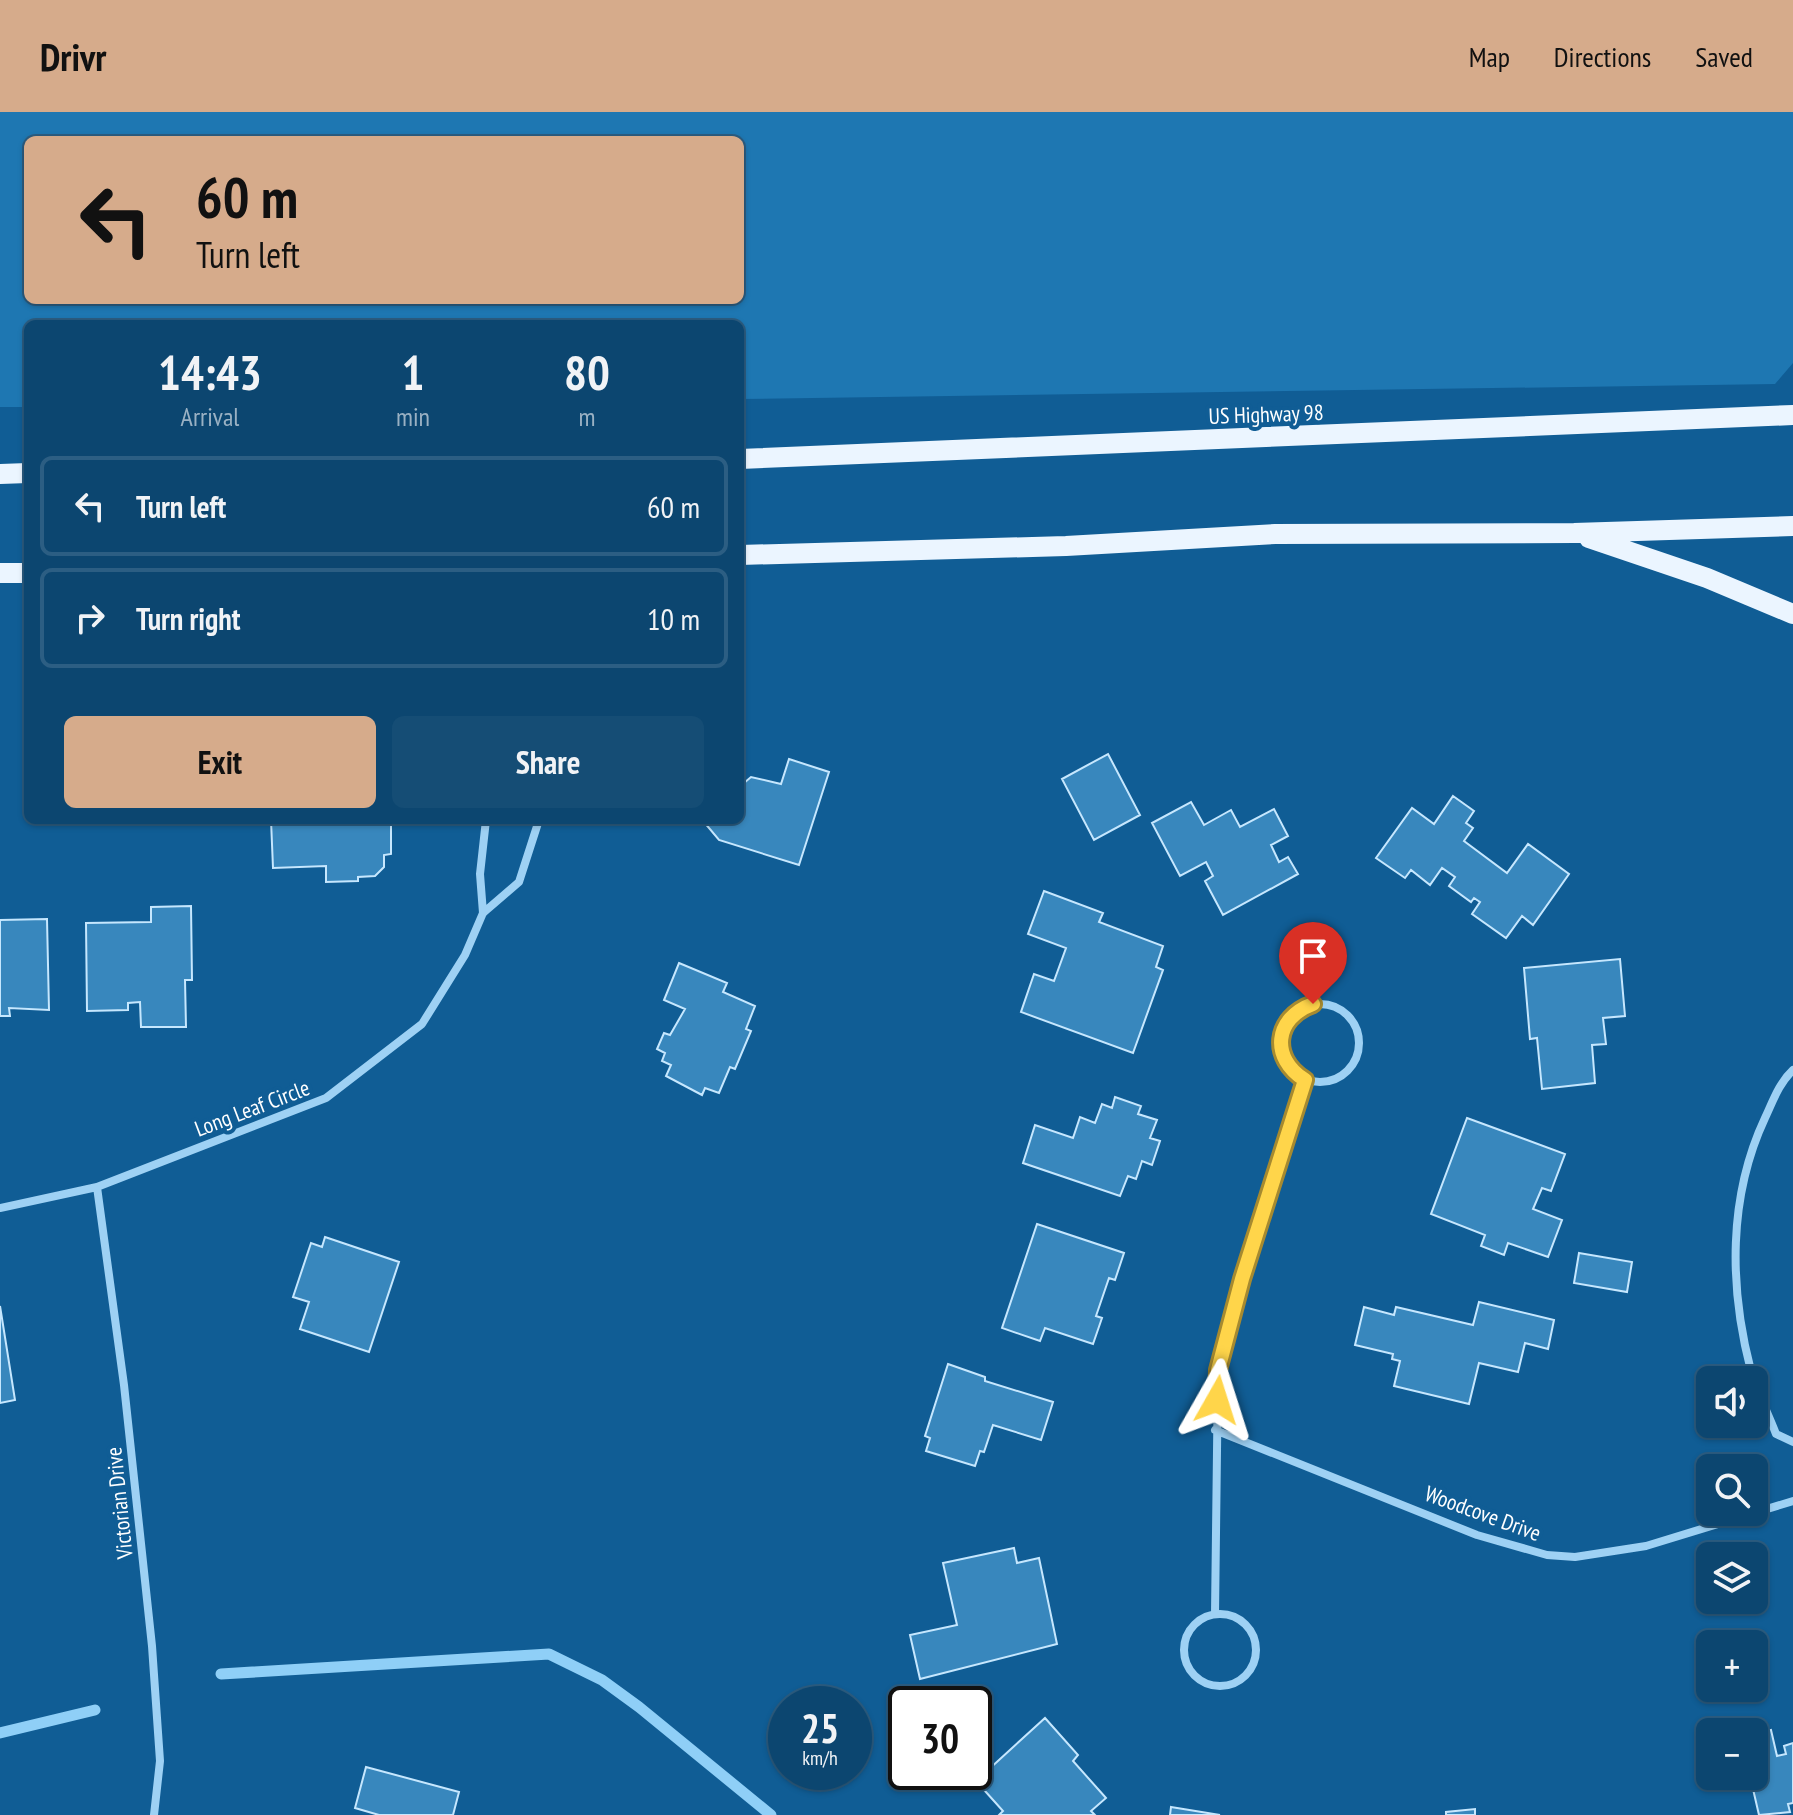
<!DOCTYPE html>
<meta charset="utf-8">
<style>
:root{--surface:#0c4670;--page:#154d75;--text:#f1f3f6;--muted:#9ab1c3;--line:#2c5e83;--accent:#d6ab8b}
body{margin:0;font-family:"PT Sans Narrow",sans-serif;background:var(--page);color:var(--text);height:100vh;display:flex;flex-direction:column;font-size:30px;white-space:nowrap}
*{box-sizing:border-box;margin:0}
p{font-size:26px;color:var(--muted)}
.icon{flex:none;width:44px;height:44px;fill:none;stroke:currentColor;stroke-width:2;stroke-linecap:round;stroke-linejoin:round}
.map{position:relative;flex:1;overflow:hidden}
.drawer{position:absolute;left:24px;top:208px;width:720px;height:504px;display:flex;flex-direction:column;background:var(--surface);border-radius:12px;box-shadow:0 2px 6px #0004,0 0 0 2px var(--line)}
.drawer>*{flex:none}
.top-card{position:absolute;left:24px;top:24px;width:720px;height:168px;border-radius:12px;box-shadow:0 2px 6px #0004,0 0 0 2px var(--line);background:#d6ab8b;color:#111;overflow:hidden}
.tools{position:absolute;left:1696px;top:1254px;display:grid;gap:16px}
.tools a{display:grid;place-items:center;width:72px;height:72px;border-radius:12px;background:var(--surface);box-shadow:0 2px 6px #0004,0 0 0 2px var(--line);font-size:40px}
.speed{position:absolute;left:768px;top:1574px;display:flex;gap:16px;font-size:40px;font-weight:700;text-align:center}
.speed>*{display:grid;place-content:center;width:104px;height:104px;border-radius:50%;background:var(--surface);box-shadow:0 2px 6px #0004,0 0 0 2px var(--line);line-height:1}
.speed small{font-size:20px;font-weight:400}
.speed .limit{border:4px solid #111;border-radius:12px;background:#fff;color:#111}
.pin{position:absolute;display:grid;place-items:center;width:68px;height:68px;color:#fff;margin:-82px -34px;border-radius:50% 50% 50% 0;rotate:-45deg;box-shadow:0 0 8px #0007}
.pin .icon{rotate:45deg}
.me{position:absolute;width:88px;margin:-44px;rotate:6deg;stroke-linejoin:round;filter:drop-shadow(0 0 6px #0008)}
.turn{display:flex;align-items:center;gap:28px;height:168px;padding:0 40px;font-size:36px}
.turn .icon{width:104px;height:104px;stroke-width:2.5}
.turn b{display:block;font-size:56px;line-height:68px}
.eta{display:flex;justify-content:space-evenly;align-items:center;height:136px;text-align:center}
.eta b{font-size:48px;font-weight:800;line-height:56px}
.action{display:flex;gap:16px;margin-top:auto;padding:16px 40px}
.action a{flex:1;height:92px;border-radius:12px;background:var(--accent);color:#111;font-size:32px;font-weight:800;line-height:92px;text-align:center}
.action a+a{background:var(--page);color:var(--text)}
ul{padding:0;list-style:none}
li{display:flex;align-items:center;gap:24px;height:100px;margin:0 16px 12px;padding:0 24px;border:4px solid var(--line);border-radius:12px}
li div{flex:1}
li b{display:block;font-size:30px}
li em{font-style:normal}
header{display:flex;align-items:center;gap:48px;box-sizing:border-box;height:112px;padding:0 40px;background:var(--accent);color:#111}
header strong{font-size:38px}
nav{display:flex;gap:44px;margin-inline-start:auto;font-size:28px}
.map>svg:first-child{display:block}
</style>
<header>
<strong>Drivr</strong>
<nav><a>Map</a><a>Directions</a><a>Saved</a></nav>
</header>
<div class="map">
<svg width="1793" height="1703" viewBox="0 0 1793 1703">
<rect width="100%" height="100%" fill="#105d95"/>
<path fill="#1e77b2" fill-rule="evenodd" d="M0,0H1793V251L1775,272L740,287V212H28V295H0ZM28,28H740V188H28Z"/>
<g fill="none" stroke-linecap="round" stroke-linejoin="round">
<path stroke="#8fcff7" stroke-width="11" d="M221,1562L549,1542L602,1568L639,1595L771,1703
M0,1621L95,1598"/>
</g>
<path fill="#3887bd" stroke="#c6e7fe" stroke-width="2" d="M1108,642L1140,703L1094,728L1062,667Z
M789,647L829,660L799,753L719,728L704,710L705,708H740V665L744,671L751,665L781,672Z
M1453,684L1474,699L1466,711L1473,716L1464,729L1507,761L1528,732L1569,762L1533,813L1522,804L1506,826L1472,802L1480,790L1474,786L1471,790L1449,774L1455,765L1442,756L1430,773L1411,758L1405,766L1376,746L1412,696L1434,712Z
M1191,690L1204,713L1231,698L1240,715L1274,697L1288,724L1271,733L1279,750L1288,745L1298,762L1223,803L1205,769L1213,764L1206,750L1180,764L1152,711Z
M271,708H384V712H391V742L384,743V755L375,764L358,765V769L326,770V754L273,756Z
M1044,779L1103,801L1099,810L1163,834L1156,855L1163,858L1133,941L1021,900L1034,862L1054,869L1066,836L1028,822Z
M191,794L192,868H185L186,915H141L140,890L128,891V898L87,899L86,811L151,810V795Z
M47,807L49,898L9,896L10,904H0V808Z
M1620,847L1625,904L1603,906L1606,932L1592,933L1595,971L1542,977L1537,926L1530,927L1524,856Z
M679,851L727,871L723,880L755,894L746,917L751,919L735,957L730,955L719,981L705,976L702,983L666,964L671,953L662,949L665,941L657,937L664,921L670,923L685,897L664,888Z
M1115,985L1141,994L1138,1002L1157,1008L1150,1026L1160,1029L1152,1053L1142,1049L1136,1067L1128,1064L1120,1084L1023,1051L1035,1013L1073,1026L1080,1005L1095,1011L1102,992L1112,996Z
M1467,1006L1565,1042L1551,1079L1542,1076L1533,1097L1562,1108L1548,1145L1508,1131L1504,1143L1481,1134L1485,1123L1431,1102Z
M1037,1112L1124,1141L1115,1168L1109,1166L1096,1204L1102,1206L1093,1232L1045,1216L1040,1229L1002,1216Z
M325,1125L399,1150L369,1240L300,1217L309,1190L293,1185L311,1131L322,1135Z
M1579,1141L1632,1150L1627,1180L1574,1171Z
M1479,1190L1554,1208L1548,1237L1525,1231L1518,1260L1479,1251L1469,1292L1394,1274L1400,1249L1392,1247L1393,1242L1355,1233L1364,1195L1394,1203L1396,1195L1473,1213Z
M0,1194L15,1288L0,1291Z
M948,1252L985,1265V1269L1053,1290L1041,1328L993,1313L984,1340L980,1339L975,1354L926,1339L930,1326L925,1324Z
M1014,1436L1017,1451L1039,1446L1057,1532L920,1567L910,1523L957,1513L943,1451Z
M1045,1606L1078,1643L1073,1649L1106,1686L1091,1699L1095,1703H999L1003,1699L976,1669Z
M1771,1618L1777,1644L1786,1642L1784,1634L1793,1631V1691L1788,1692L1790,1700L1759,1703L1750,1664H1754V1622Z
M366,1655L459,1680L453,1703H379L355,1696Z
M1171,1695L1220,1703H1170Z
M1475,1697V1703H1446V1700Z"/>
<g fill="none" stroke-linecap="round" stroke-linejoin="round">
<path stroke="#9ed1f4" stroke-width="8" d="M483,801L480,762L486,708
M1281 931a39 39 0 1 1 78 0a39 39 0 1 1-78 0Z
M1793,958C1779,971 1773,989 1765,1006C1728,1085 1729,1175 1751,1259C1757,1280 1768,1301 1776,1322L1793,1330
M97,1075L124,1273L152,1534L160,1649L154,1703
M0,1096L97,1075L326,986L422,912L465,843L483,801L519,770L539,708
M1215,1318L1477,1423L1547,1443L1575,1445L1646,1434L1793,1389
M1184 1538a36 36 0 1 1 72 0a36 36 0 1 1-72 0Z
M1215,1502L1218,1258L1242,1167L1305,968"/>
<path stroke="#ebf5ff" stroke-width="20" d="M740,347L1793,303
M0,362L28,361
M1589,426L1707,466L1793,502
M740,443L1066,434L1275,422L1574,421L1793,414
M0,461H28"/>
</g>
<g fill="none" stroke-linecap="round" stroke-linejoin="round">
<defs>
<path id="route" d="M1217,1288L1218,1258L1242,1167L1305,968C1270,946 1274,906 1313,892"/>
</defs>
<use href="#route" stroke="#a68a30" stroke-width="20"/>
<use href="#route" stroke="#ffd54a" stroke-width="14"/>
</g>
<g text-anchor="middle" stroke-width="8" stroke-linejoin="round" paint-order="stroke">
<g font-size="22" fill="#fff" stroke="#105d95">
<text transform="translate(1266 302) rotate(-2)" y="8">US Highway 98</text>
<text transform="translate(252 996) rotate(-21)" y="8">Long Leaf Circle</text>
<text transform="translate(119 1391) rotate(-96)" y="8">Victorian Drive</text>
<text transform="translate(1483 1401) rotate(20)" y="8">Woodcove Drive</text>
</g>
</g>
</svg>
<div class="tools">
<a><svg class="icon" aria-label="sound" viewBox="0 0 24 24"><path d="M4 9h4l5-4v14l-5-4H4zM17 9q2 3 0 6"/></svg></a>
<a><svg class="icon" aria-label="search" viewBox="0 0 24 24"><circle cx="10" cy="10" r="6"/><path d="M15 15l6 6"/></svg></a>
<a><svg class="icon" aria-label="layers" viewBox="0 0 24 24"><path d="M12 4l9 5-9 5-9-5zM3 14l9 5 9-5"/></svg></a>
<a>+</a>
<a>−</a>
</div>
<div class="speed"><div>25<small>km/h</small></div><div class="limit">30</div></div>
<div class="pin" style="left:1313px;top:892px;background:#d93025"><svg class="icon" aria-label="arrive" viewBox="0 0 24 24"><path d="M6 21V4h12l-3 4 3 4H6"/></svg></div>
<svg class="me" style="left:1217px;top:1288px" viewBox="-20 -20 40 40"><path d="M0-17L14 15 0 8-14 15z" fill="#ffd54a" stroke="#fff" stroke-width="4"/></svg>
<div class="top-card">
<div class="turn"><svg class="icon" aria-label="left" viewBox="0 0 24 24"><path d="M17 20v-9H6M10 6l-5 5 5 5"/></svg><div><b>60 m</b>Turn left</div></div>
</div>
<section class="drawer">
<div class="eta">
<div><b>14:43</b><p>Arrival</p></div>
<div><b>1</b><p>min</p></div>
<div><b>80</b><p>m</p></div>
</div>
<ul>
<li><svg class="icon" aria-label="left" viewBox="0 0 24 24"><path d="M17 20v-9H6M10 6l-5 5 5 5"/></svg><div><b>Turn left</b></div><em>60 m</em></li>
<li><svg class="icon" aria-label="right" viewBox="0 0 24 24"><path d="M7 20v-9h11M14 6l5 5-5 5"/></svg><div><b>Turn right</b></div><em>10 m</em></li>
</ul>
<div class="action"><a>Exit</a><a>Share</a></div>
</section>
</div>
